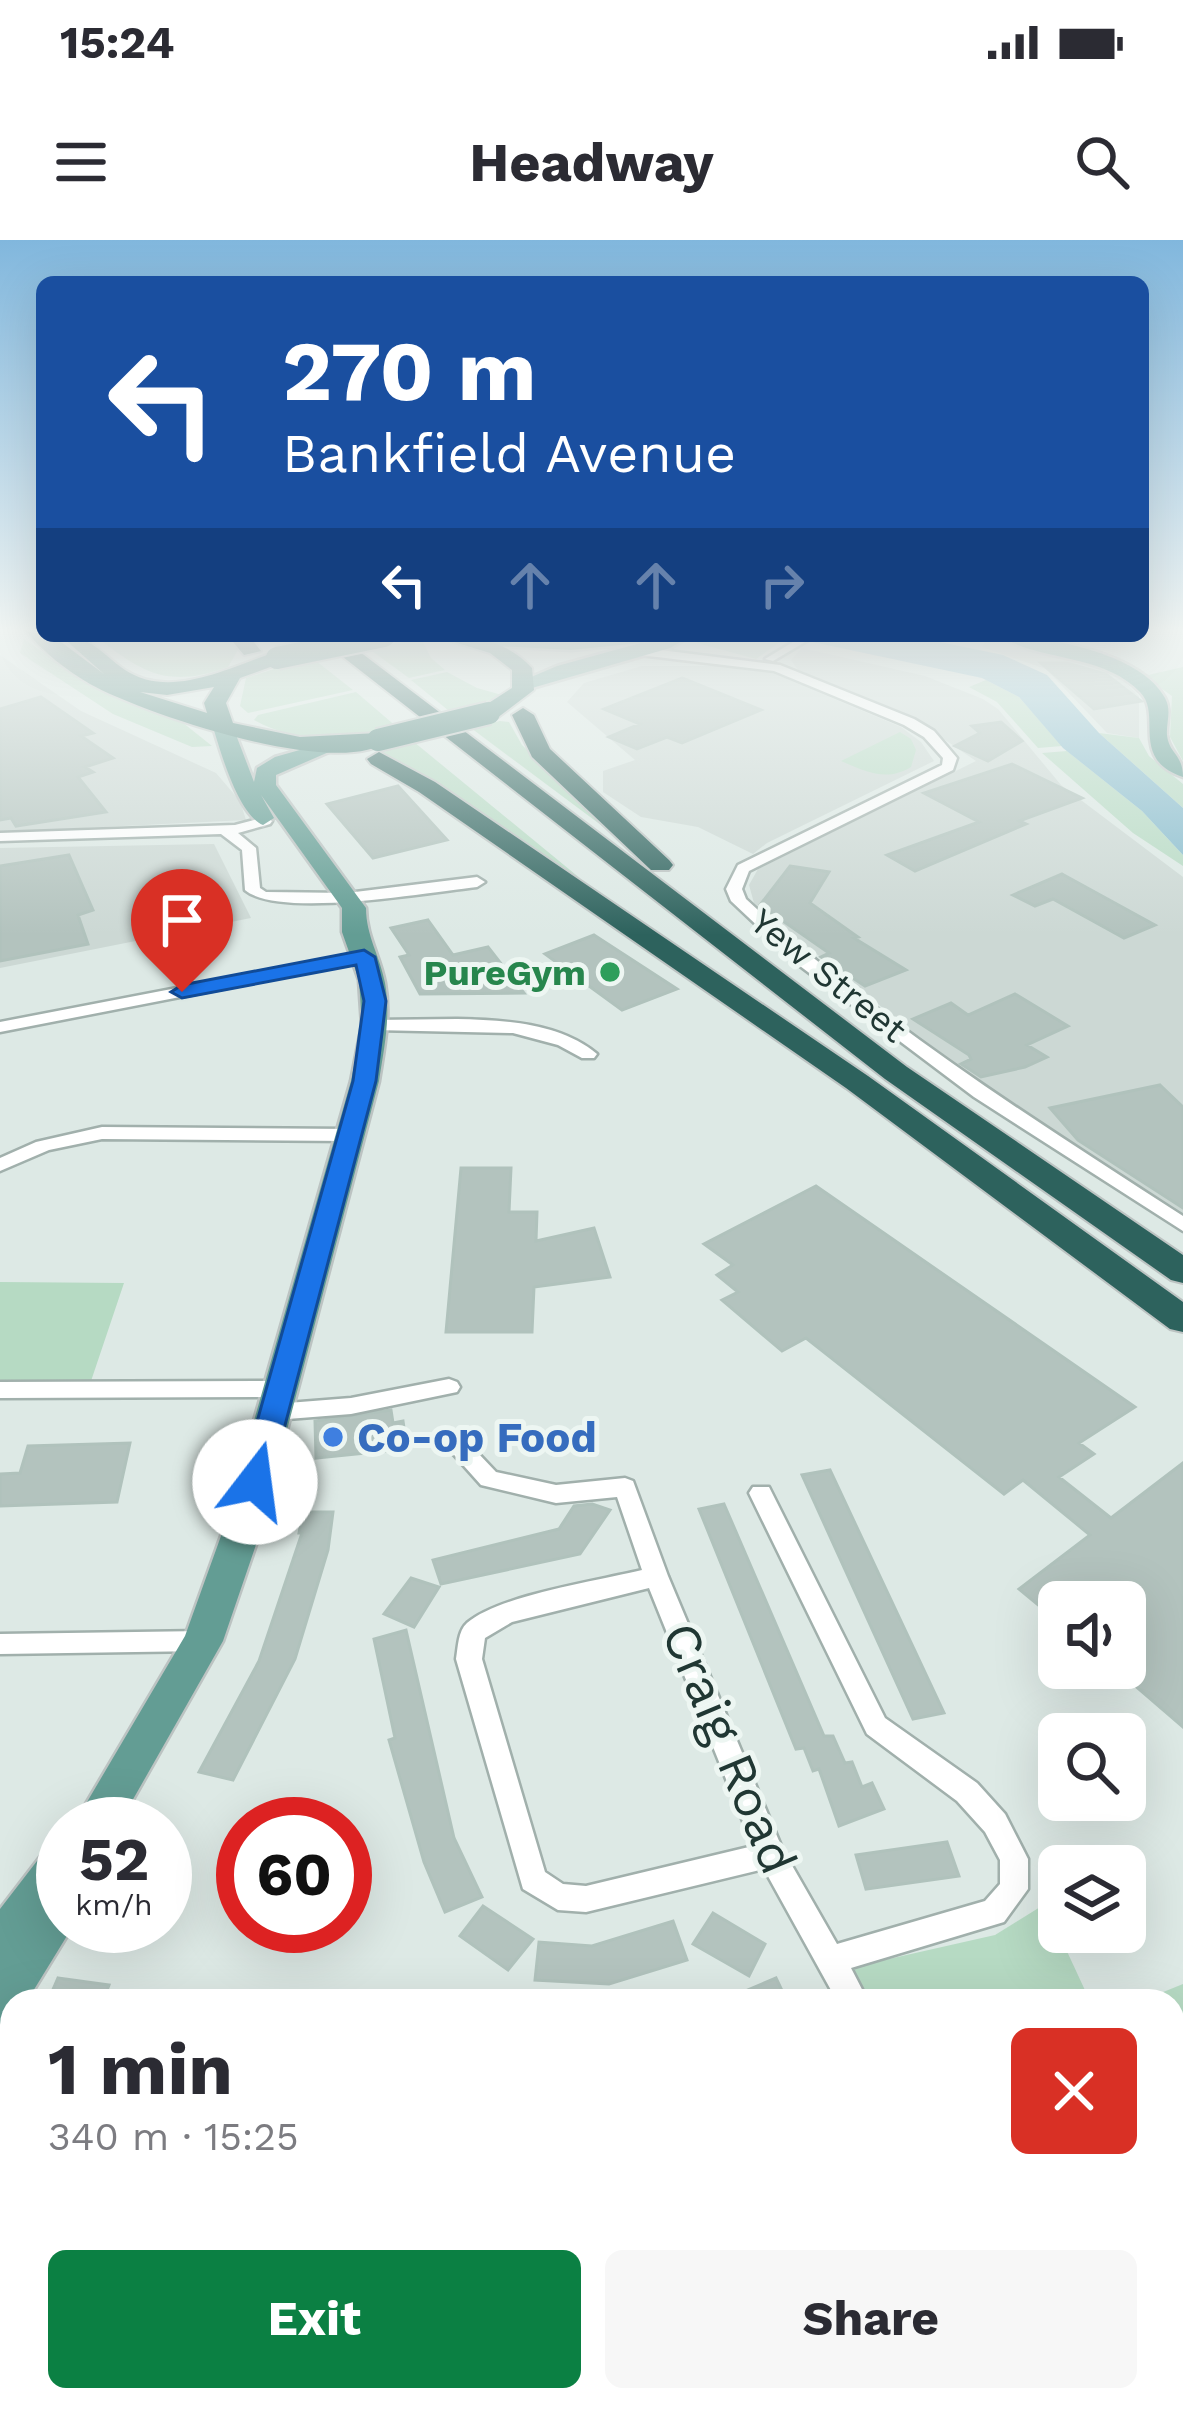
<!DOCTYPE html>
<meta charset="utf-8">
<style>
:root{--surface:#fff;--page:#f7f7f7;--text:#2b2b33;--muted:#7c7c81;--accent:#0b8043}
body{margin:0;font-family:"Work Sans",sans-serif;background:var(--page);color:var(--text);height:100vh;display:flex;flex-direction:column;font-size:45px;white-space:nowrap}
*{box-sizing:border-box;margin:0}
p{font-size:39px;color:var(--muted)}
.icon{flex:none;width:66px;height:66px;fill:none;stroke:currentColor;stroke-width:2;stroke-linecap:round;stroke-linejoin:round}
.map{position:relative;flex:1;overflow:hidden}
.drawer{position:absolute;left:0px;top:1749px;width:1185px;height:423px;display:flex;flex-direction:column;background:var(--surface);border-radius:36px 36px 0 0;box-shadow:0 12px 48px #0002}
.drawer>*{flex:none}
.top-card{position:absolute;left:36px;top:36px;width:1113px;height:366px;border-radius:18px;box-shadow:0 12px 48px #0002;background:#1a4fa0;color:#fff;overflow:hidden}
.tools{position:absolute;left:1038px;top:1341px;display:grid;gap:24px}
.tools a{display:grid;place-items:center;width:108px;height:108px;border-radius:18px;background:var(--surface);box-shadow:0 12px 48px #0002;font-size:60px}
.speed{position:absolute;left:36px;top:1557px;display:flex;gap:24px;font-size:60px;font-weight:700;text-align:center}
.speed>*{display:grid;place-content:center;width:156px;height:156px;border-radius:50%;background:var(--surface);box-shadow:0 12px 48px #0002;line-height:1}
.speed small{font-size:30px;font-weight:400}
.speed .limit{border:18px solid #d22;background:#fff;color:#111}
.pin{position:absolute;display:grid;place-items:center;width:102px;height:102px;color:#fff;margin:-123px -51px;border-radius:50% 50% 50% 0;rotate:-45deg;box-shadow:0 0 12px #0007}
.pin .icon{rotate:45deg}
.me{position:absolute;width:132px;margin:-66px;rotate:15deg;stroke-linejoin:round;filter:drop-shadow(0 0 9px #0008)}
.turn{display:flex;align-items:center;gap:42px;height:252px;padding:0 48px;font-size:54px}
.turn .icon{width:156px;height:156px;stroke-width:2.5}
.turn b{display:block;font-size:84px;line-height:102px}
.lanes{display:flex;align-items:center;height:114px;padding:0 48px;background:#0003;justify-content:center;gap:60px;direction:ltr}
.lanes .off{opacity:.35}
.round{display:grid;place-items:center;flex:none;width:126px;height:126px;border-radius:18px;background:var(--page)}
.overview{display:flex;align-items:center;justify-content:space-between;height:204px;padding:0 48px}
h1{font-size:72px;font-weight:700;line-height:90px}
.cta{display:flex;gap:24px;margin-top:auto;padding:24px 48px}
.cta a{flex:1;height:138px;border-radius:18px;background:var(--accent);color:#fff;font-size:48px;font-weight:700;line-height:138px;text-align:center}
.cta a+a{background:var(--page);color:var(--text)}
.status{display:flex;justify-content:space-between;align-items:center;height:84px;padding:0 60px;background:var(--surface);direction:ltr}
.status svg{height:33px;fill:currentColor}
header{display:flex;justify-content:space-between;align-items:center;height:156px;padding:0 48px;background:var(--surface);font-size:54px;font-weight:700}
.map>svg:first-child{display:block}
</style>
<div class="status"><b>15:24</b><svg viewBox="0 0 49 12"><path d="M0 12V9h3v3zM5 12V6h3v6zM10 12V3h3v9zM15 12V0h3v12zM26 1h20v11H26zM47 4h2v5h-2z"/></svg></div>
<header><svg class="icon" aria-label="menu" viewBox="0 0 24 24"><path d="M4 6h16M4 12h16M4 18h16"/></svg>Headway<svg class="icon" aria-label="search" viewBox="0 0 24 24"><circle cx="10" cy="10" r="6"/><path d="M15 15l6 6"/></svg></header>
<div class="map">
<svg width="1183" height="2171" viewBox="0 0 1183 2171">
<rect width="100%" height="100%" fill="#dde9e5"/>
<path fill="#ccd8d4" d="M987,397L1069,417L1121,438L1139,456V498L1107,493L1046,429L982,407Z
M802,408L925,436L983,459L998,469L1061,545L1183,637V976L889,780L894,777L754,663L749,645L758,629L976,521L907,474L798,430L791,420Z
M0,415L81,471L216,533L240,561L246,580L0,592Z
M642,426H731L775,434L901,487L921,502L934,521L767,603L753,614L698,587L641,577L603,552V531L635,520L567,462L584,443Z
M214,604L251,678L0,728V608Z"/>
<path fill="#b6dac3" d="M95,396H226L238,410L228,427C167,449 143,433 95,396Z
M696,396L744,397L770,403L756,398L796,399L779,403L756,419L697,403Z
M24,399L53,419L182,482L212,506L192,507L113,474L20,413Z
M422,400L431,418L445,430L409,438L365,406Z
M311,417L353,450L248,473L240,466L246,438Z
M1183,427V521L1170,497L1172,456L1138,432L1148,435Z
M447,432L477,448L502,455L454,475L411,440Z
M986,440L1019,457L1062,506L1038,508L997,462L969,447Z
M356,452L398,488C349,499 299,505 254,480L258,475Z
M500,481L509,482L522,505L629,606L471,488Z
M900,492L911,499L916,510L911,527C886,542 867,532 841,521Z
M1099,493L1139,498L1149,516L1183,544V568Z
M414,502L581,639L425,535L381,513Z
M1067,511L1142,571L1183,615V626L1133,593L1042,513Z
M0,1042L124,1043L90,1144H0Z
M1045,1664L1090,1761H866L849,1728L995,1695Z
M1183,1744V1871L1173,1876V1761H1141Z
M1183,1876V2118L1173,2102V1881Z"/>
<path fill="#86bbcd" d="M784,396H911L1003,415L1047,435L1099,493L1183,568V615L1142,571L1063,508L1019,457L982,438Z"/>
<path fill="#b3c3be" stroke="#b0c2bc" stroke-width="3" d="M1041,423H1067L1106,434L1141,461L1094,469Z
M682,438L761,470L682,503L667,497L637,509L609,497L640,484L604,469Z
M41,457L93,493L81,496L113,518L85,527L93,532L78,537L106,572L16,586L11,578L0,580V469Z
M1001,482L1022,501L988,521L955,506L980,493L972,486Z
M1012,524L1082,558L1019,581L1026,584L915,631L887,615L979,582L924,553Z
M398,546L447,600L373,618L327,564Z
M69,615L93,670L78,675L88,704L0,721V626Z
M790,626L829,632L810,663L858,697L854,698L906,730L865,746L821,717L829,713L760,665Z
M1062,634L1155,685L1124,698L1053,659L1035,666L1013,655Z
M428,680L453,715L488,707L524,753L420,754L400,717L409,715L391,688Z
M594,695L677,749L622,770L545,714Z
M1015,754L1068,786L1027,805L1047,817L1025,827L981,837L961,824L971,819L969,815L913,779L951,763L968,775Z
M1160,845L1183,867V968L1078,900L1050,868Z
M461,928H511L509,972H537L536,1001L594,988L610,1037L534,1047L532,1092H446Z
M816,946L1135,1167L1079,1203L1094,1214L1059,1237L1111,1278L1183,1223V1487L1125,1437V1362H1059V1382L1019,1349L1090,1295L1023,1240L1004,1254L806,1098L782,1111L722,1060L738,1052L717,1035L733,1025L704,1004Z
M391,1170L393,1183L403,1181L406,1201L394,1202L396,1210L316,1218L315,1181Z
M130,1203L117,1262L0,1266V1234L20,1233L28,1206Z
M830,1230L944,1473L913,1479L802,1235Z
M592,1264L610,1270L580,1314L441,1344L433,1320L559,1289L574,1266Z
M724,1264L824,1496H833L845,1523L852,1522L862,1547L872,1543L884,1569L839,1586L819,1529L813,1531L804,1508L796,1509L699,1269Z
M303,1272H333L328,1310L295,1419L233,1540L199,1532L259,1421L302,1293H299Z
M411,1338L439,1347L414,1387L384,1374Z
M406,1390L454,1598L482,1657L445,1672L424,1622L389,1500L395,1498L374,1399Z
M947,1602L959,1636L866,1649L856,1615Z
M483,1666L533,1699L508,1730L460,1696Z
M713,1673L765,1704L749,1736L693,1704Z
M673,1681L687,1720L609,1744L535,1740L539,1702L592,1706Z
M58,1738L109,1745L103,1761H48Z
M776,1738L787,1761H722Z"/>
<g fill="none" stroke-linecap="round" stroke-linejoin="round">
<defs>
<path id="pedestrian" d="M803,396H815L773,421L765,419Z"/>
<path id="minor" d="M644,408L780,425L914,479L934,491L957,518L953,530L749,631L742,649L746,659C879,782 1031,878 1183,976V991L974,857L800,726L731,661L726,649L738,625L942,525L943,518L924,497L904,485L774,431L640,415L638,412Z
M265,577L272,581L270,584L238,593L256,608L260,648L266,652L347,653L477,637L485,642L477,647C430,652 279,679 245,650L242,610L221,594L0,601V593L235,585Z
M364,712L370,714V720L0,792V782Z
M457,779C504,780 560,783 597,814L594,818H582L558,805L513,793L375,790L367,785L375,780Z
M102,887L349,889L358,895L349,901L102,899L49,910L0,931V918L36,902Z
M449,1139L457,1142L460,1147L457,1152L351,1174L275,1180L267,1178L264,1172L267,1166L275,1164L351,1158Z
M281,1141L292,1149L281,1157L0,1158V1142Z
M450,1190L458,1192L496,1232L556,1245L625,1238L633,1241L668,1336L782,1608L837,1704L985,1661L1000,1644V1620L985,1592L957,1561L867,1494L749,1253L753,1247H769L885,1478L977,1543L1005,1574L1028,1619V1649L1004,1682L851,1728L868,1761H837L764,1629L586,1672L558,1670L523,1649L456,1419C458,1407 458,1391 467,1383C500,1355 597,1341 642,1330L617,1257L556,1263L481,1245L439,1198L442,1192ZM649,1348L753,1606L586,1646L563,1644L545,1632L482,1419L485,1398L512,1382Z
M203,1391L212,1394L216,1401L212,1408L203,1411L0,1414V1394Z
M0,1963H12V1995H0Z
M461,2160H497V2171H461Z
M1075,2160H1115L1120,2171H1080Z"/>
<path id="primary" d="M452,396H659L650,402L571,410L460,404Z
M666,396H691L670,408L532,448L515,444L557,426Z
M1001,396C1047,396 1141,413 1165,458C1172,471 1166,482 1167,495C1169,514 1183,514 1183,537C1129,519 1163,475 1140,452C1103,413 1036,421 1001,396Z
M223,481L233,487L254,542L257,528L275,517L328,502L338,508L276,535V545L366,668C366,696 380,716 385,743C391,777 384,808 379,841L259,1296L223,1401L119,1584H74L185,1396L221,1296L351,841L362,785L359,740L342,692V668L261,555L274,578L263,585C238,574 221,513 213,487Z
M63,1602V1686H73L27,1761H12V1779L0,1784V1669L47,1608Z"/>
<path id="trunk" d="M26,391L53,396L104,434L61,396C91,396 101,413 125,430C169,459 226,429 270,414H284V422L240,438L226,463L233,483L300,497L378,493L389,500C340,541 142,473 90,444C66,430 43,412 26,391ZM214,447L204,463L207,473L140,452L167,455Z
M435,396C473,396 505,399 532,428L534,450L497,478H481V468L512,448V430L490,413Z"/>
<path id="motorway" d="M228,396H249L261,411L244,415Z
M316,396H339L907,827L1183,1015V1043L1171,1040L885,839Z
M523,468L534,475L550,509L669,620L673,625L669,630H651L532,517L512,475Z
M379,512L435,542L868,836L1183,1062V1092L1170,1089L846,848L419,552L371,524L367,519Z"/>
</defs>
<use href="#pedestrian" stroke="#a1b0ac" stroke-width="5"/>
<use href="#minor" stroke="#a1b0ac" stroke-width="5"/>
<use href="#primary" stroke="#bcc3c2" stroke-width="5"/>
<use href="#trunk" stroke="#bcc3c2" stroke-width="4"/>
<use href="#motorway" stroke="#bcc3c2" stroke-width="4"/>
<use href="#pedestrian" fill="#fff" fill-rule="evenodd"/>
<use href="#minor" fill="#fff" fill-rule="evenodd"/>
<use href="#primary" fill="#639d94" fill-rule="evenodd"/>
<use href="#trunk" fill="#488078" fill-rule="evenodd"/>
<use href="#motorway" fill="#2d625d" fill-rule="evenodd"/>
<defs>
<path id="trunk-bridge" d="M277,418L384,396
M378,500L489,473"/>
</defs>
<use href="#trunk-bridge" stroke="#bcc3c2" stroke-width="26" stroke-linecap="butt"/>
<use href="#trunk-bridge" stroke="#488078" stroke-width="22"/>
</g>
<linearGradient id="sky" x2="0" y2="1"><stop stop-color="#81b7dd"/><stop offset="0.56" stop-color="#f0f5f3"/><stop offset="1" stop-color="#f0f5f3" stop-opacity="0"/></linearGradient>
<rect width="1183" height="695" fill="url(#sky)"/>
<path fill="#1a73e8" stroke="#114b97" stroke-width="3" d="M364,710L375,717L386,761L376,841L270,1242L266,1250H244L240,1242L353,841L364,761L356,725L182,758L171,752L182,745Z"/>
<circle fill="#2e9e5b" stroke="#edf6f2" stroke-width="4.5" cx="610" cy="732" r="12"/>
<circle fill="#3f7fe0" stroke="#edf6f2" stroke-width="4.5" cx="333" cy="1197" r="12"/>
<g text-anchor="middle" stroke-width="10" stroke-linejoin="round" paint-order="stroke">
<g font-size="36" font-weight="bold" fill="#27864d" stroke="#edf6f2" text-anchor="end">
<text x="586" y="745">PureGym</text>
</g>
<g font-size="36" fill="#203733" stroke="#edf6f2">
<text transform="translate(829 735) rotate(39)" y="13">Yew Street</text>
</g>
<g font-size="42" font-weight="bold" fill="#366cbe" stroke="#edf6f2" text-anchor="start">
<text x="357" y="1212">Co-op Food</text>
</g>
<g font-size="51" fill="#203733" stroke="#edf6f2">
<text transform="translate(730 1508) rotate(67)" y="18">Craig Road</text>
</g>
</g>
</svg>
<div class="tools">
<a><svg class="icon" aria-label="sound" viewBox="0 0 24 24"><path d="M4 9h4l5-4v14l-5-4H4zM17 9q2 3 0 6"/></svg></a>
<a><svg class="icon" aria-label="search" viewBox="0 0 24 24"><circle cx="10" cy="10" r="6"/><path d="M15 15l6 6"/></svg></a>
<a><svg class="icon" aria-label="layers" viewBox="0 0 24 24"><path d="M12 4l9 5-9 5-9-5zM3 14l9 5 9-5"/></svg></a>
</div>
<div class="speed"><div>52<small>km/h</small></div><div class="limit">60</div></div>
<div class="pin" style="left:182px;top:752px;background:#d93025"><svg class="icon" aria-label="arrive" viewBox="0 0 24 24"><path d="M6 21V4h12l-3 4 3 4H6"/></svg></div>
<svg class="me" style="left:255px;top:1242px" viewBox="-20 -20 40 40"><circle r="19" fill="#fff"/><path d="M0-13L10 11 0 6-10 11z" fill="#1a73e8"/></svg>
<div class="top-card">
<div class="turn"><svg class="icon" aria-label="left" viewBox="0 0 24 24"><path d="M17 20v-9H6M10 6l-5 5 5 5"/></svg><div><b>270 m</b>Bankfield Avenue</div></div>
<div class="lanes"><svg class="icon" aria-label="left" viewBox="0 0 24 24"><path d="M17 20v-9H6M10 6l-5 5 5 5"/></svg><svg class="icon off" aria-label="ahead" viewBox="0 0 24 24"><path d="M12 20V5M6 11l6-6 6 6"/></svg><svg class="icon off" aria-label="ahead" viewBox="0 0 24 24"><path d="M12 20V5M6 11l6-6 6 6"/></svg><svg class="icon off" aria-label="right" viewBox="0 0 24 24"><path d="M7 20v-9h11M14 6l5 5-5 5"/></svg></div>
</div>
<section class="drawer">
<div class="overview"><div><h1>1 min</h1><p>340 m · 15:25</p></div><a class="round" style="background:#d93025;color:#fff"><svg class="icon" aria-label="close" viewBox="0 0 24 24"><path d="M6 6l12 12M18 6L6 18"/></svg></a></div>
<div class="cta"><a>Exit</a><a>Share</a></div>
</section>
</div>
